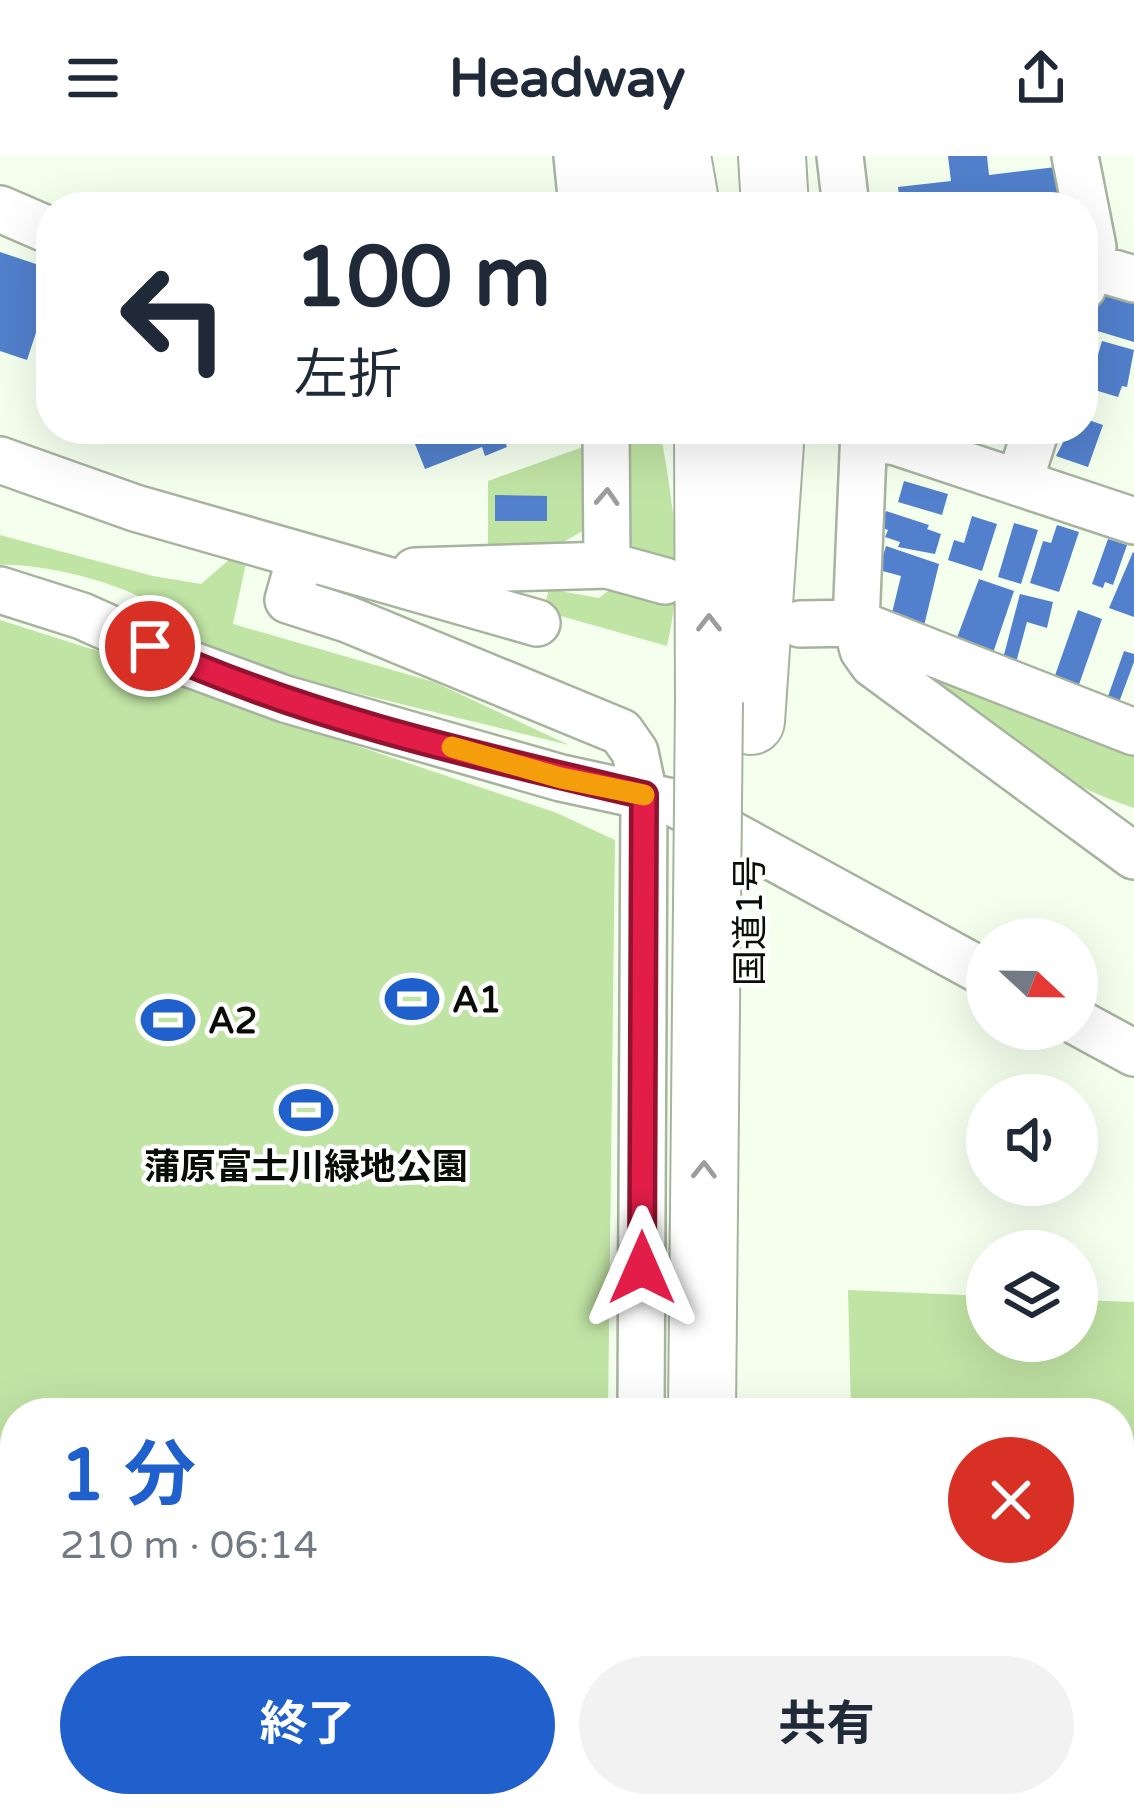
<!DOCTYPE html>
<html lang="ja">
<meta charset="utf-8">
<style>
:root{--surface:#fff;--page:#f2f2f3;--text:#1f2937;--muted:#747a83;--accent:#2060cc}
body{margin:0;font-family:"Varela Round","Noto Sans JP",sans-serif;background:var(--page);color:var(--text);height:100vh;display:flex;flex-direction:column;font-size:45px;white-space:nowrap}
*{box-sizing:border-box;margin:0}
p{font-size:39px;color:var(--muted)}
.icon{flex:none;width:66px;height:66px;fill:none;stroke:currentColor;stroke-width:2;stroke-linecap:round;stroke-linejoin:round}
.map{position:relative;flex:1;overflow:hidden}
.sheet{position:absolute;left:0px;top:1242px;width:1134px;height:420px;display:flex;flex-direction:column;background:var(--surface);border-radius:48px 48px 0 0;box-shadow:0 12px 48px #0002}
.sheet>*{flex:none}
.hud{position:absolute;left:36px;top:36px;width:1062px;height:252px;border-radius:48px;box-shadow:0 12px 48px #0002;background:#fff;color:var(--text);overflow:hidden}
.needle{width:78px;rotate:112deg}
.tools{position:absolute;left:966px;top:762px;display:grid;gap:24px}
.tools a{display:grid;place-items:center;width:132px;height:132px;border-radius:50%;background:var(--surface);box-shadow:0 12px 48px #0002;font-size:60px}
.pin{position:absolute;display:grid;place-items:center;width:102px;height:102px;color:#fff;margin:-51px;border:6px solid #fff;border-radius:50%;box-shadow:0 3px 12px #0007}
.me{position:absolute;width:132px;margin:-66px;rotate:0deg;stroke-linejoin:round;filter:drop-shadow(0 0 9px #0008)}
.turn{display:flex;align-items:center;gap:42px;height:252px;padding:0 60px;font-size:54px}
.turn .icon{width:156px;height:156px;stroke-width:2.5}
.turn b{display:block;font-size:84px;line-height:102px}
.round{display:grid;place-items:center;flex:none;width:126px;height:126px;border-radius:63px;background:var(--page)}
.headline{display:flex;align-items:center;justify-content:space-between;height:204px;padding:0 60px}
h1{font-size:72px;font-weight:700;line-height:90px;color:var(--accent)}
.primary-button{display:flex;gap:24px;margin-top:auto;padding:24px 60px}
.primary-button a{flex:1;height:138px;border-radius:72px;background:var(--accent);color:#fff;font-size:48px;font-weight:700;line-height:138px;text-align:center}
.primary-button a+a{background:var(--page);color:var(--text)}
header{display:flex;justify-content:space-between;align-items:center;height:156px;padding:0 60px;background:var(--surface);font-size:54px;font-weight:700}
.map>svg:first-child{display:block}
</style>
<header><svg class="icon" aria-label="menu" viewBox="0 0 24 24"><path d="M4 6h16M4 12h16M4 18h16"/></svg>Headway<svg class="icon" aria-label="share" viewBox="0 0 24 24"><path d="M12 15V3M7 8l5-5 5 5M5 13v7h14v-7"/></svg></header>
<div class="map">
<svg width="1134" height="1662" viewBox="0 0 1134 1662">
<rect width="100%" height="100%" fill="#f5ffee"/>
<path fill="#c0e4a4" d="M615,273H660C673,350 685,412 667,490L543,455L549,433L599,442L608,435L628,433L650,404L629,388Z
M594,287L586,373L560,388L488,396V325Z
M0,379L153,420L201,428L230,403L246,407L233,468L434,526L569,589L204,500C184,487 184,473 168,459C136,429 43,407 0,409Z
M0,464L189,524L265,559L557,657L615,684L608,1257H15V1647H604V1662H0Z
M892,492L1134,591V652C1034,619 971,559 892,492Z
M848,1134L987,1140V1185H1077V1144L1134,1146V1662H855V1647H1119V1257H851Z"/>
<path fill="#5280cc" d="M948,0H987L989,19L1056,11L1061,51H900L898,31L951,25Z
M0,96L51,113V131L27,204L0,195Z
M1102,133L1134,142V186L1091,173Z
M1102,185L1134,194L1127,231L1122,230L1118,241L1088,232Z
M1083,262L1103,269L1088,311L1056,300L1070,273H1083Z
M409,273H493L495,277L501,275L507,291L485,300L482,291L425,313Z
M904,325L948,338L942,359L898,346Z
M495,339L547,340V365H495Z
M886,355L929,369L927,373L941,378L935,398L898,391L900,386L885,381L888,374L880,371Z
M972,360L997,368L982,415L948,404L954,384L964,387Z
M1014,367L1038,374L1021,428L998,421Z
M1057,369L1079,376L1059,436L1030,427L1043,385L1051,387Z
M1108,383L1127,389L1113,429L1105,426L1103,432L1092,428Z
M886,390L939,408L923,474L890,465L901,420L879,414Z
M1133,396L1134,397V461L1109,452Z
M979,423L1014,435L992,500L955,487Z
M1020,438L1053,446L1047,472L1027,466L1014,514L1001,510Z
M1078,454L1102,463L1076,537L1052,528Z
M1124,495L1134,498V506L1118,549L1106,546Z"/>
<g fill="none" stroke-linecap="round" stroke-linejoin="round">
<defs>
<path id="minor" d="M577,0L582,51
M840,0L846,51
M1075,0L1093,91L1083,131
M0,53L51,75
M1090,110L1134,123
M606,273L607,409
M864,273L856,467L863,494L873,508L1134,700
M865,281L896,286L1134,365
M0,304L135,352L537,467
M1019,327L1036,273
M300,402L288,444L347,463L621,576L635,596L644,639L641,1257
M415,415L607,409L665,425
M0,434L82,460L187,507L285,543L561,622L672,646L987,818
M800,468L856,467L1134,576
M1077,866L1134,897
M636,1662V1647"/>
<path id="highway" d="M628,0L640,51
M677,0L686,51
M772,0L775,51
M708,273L709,546
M751,565L771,273
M699,1662V1647"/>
</defs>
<use href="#minor" stroke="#a7b39f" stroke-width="50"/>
<use href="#highway" stroke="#a7b39f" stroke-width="70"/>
<use href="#minor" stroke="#fff" stroke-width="45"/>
<use href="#highway" stroke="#fff" stroke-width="66"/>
<defs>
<path id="highway-bridge" d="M702,1257L709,546"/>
</defs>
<use href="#highway-bridge" stroke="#a7b39f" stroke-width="70" stroke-linecap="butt"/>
<use href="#highway-bridge" stroke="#fff" stroke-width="66"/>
</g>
<defs><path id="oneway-chevron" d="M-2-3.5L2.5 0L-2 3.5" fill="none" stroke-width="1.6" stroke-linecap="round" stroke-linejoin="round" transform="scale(3)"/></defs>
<g stroke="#9d9e9c">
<use href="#oneway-chevron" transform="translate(607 341) rotate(-87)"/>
<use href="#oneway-chevron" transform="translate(709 467) rotate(-90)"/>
<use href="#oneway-chevron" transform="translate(704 1014) rotate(-89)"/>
</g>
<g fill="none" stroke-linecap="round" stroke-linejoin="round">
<defs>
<path id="route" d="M150,490C306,562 478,600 644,639L642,1112"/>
</defs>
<use href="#route" stroke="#92132f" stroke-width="30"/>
<use href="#route" stroke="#e11d48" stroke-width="21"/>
<path stroke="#f59e0b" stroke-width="21" d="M452,591L561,622L644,639"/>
</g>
<defs>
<symbol id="stadium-bare" viewBox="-9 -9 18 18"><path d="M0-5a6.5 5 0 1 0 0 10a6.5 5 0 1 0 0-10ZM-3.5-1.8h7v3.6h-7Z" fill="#2060cc" stroke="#fff" stroke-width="2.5" paint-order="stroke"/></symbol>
</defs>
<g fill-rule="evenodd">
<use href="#stadium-bare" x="374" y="805" width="76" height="76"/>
<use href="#stadium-bare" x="130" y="826" width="76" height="76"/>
<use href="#stadium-bare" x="268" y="916" width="76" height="76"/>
</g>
<g text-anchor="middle" stroke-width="9" stroke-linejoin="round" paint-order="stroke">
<g font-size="36" fill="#0a0d07" stroke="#fff">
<text transform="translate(749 765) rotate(-90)" y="13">国道1号</text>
</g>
<g font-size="36" font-weight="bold" fill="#0a0d07" stroke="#fff" text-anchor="start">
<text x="452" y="856">A1</text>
<text x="208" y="877">A2</text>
<text x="306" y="1023" text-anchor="middle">蒲原富士川緑地公園</text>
</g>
</g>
</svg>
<div class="tools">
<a><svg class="needle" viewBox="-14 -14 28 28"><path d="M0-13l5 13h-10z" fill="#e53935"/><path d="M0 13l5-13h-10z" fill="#747a83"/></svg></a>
<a><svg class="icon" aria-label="sound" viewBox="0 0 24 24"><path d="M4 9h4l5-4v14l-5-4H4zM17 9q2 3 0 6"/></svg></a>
<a><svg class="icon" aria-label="layers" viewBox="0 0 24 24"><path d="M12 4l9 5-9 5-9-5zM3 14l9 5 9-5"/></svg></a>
</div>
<div class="pin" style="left:150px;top:490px;background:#d93025"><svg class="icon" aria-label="arrive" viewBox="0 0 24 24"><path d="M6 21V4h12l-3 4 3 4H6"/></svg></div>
<svg class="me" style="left:642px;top:1112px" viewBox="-20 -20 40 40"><path d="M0-17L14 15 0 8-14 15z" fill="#e11d48" stroke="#fff" stroke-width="4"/></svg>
<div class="hud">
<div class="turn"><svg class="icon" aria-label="left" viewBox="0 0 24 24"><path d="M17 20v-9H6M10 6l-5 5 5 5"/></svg><div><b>100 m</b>左折</div></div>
</div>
<section class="sheet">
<div class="headline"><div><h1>1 分</h1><p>210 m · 06:14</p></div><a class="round" style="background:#d93025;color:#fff"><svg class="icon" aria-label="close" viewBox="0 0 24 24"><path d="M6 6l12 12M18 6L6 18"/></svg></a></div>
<div class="primary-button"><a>終了</a><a>共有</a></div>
</section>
</div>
